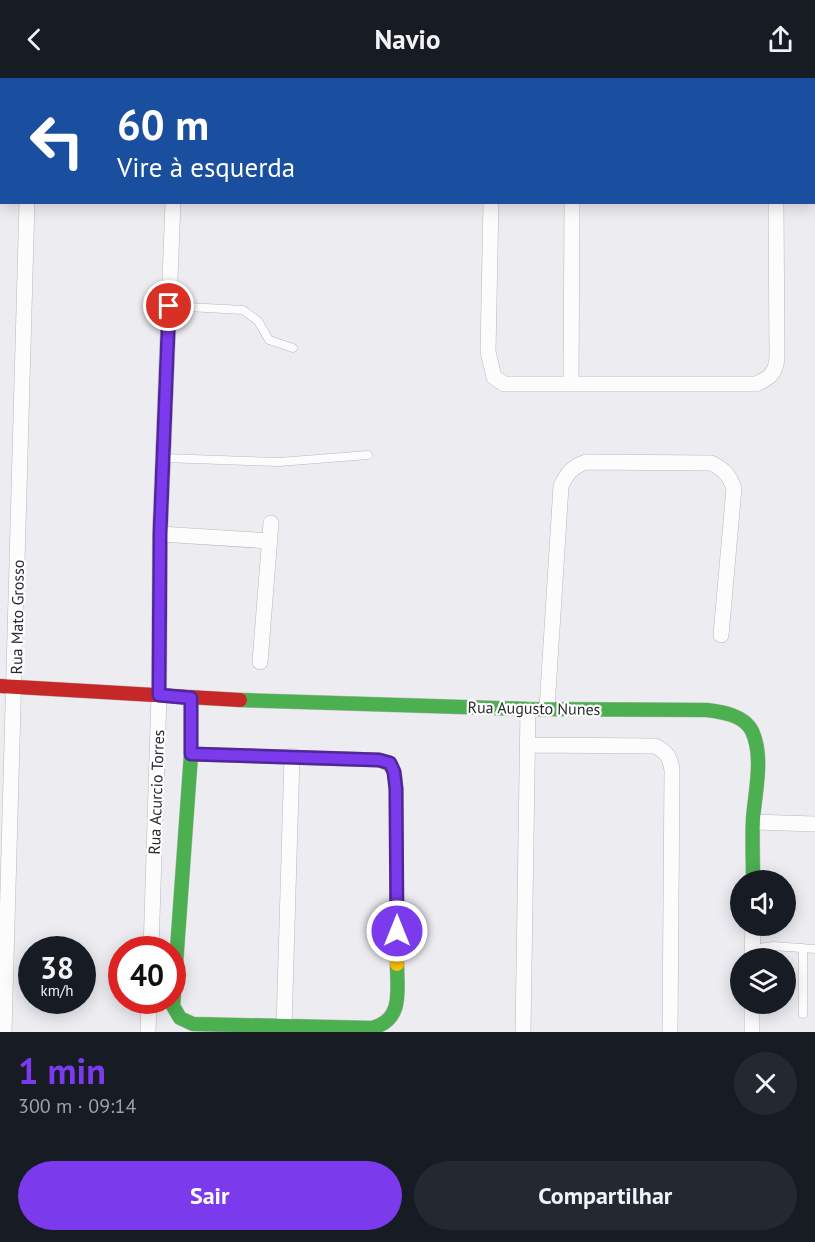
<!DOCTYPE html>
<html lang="pt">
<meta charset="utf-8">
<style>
:root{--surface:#171b24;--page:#242831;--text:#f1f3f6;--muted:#9ea1a6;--accent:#7c3aed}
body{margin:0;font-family:"PT Sans",sans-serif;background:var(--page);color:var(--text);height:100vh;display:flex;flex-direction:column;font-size:22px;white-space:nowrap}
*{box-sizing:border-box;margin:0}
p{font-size:20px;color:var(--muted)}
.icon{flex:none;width:33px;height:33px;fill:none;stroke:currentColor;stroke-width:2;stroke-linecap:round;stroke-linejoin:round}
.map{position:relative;height:954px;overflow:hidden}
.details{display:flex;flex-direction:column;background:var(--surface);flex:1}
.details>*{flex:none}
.banner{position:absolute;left:0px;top:0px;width:816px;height:126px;box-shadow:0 3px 15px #0003;background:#1a4fa0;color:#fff;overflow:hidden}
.buttons{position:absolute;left:730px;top:792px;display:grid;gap:12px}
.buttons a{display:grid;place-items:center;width:66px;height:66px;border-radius:50%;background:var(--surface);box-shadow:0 3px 15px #0003;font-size:30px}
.speed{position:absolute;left:18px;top:858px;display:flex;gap:12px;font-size:30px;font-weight:700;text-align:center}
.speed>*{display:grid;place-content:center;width:78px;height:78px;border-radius:50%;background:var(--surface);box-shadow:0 3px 15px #0003;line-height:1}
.speed small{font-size:15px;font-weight:400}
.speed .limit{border:9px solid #d22;background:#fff;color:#111}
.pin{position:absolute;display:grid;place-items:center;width:51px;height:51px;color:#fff;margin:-26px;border:3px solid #fff;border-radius:50%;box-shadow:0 2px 6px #0007}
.me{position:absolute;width:66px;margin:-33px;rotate:0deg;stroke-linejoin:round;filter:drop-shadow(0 0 4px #0008)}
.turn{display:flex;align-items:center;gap:21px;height:126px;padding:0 18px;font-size:27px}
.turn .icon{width:78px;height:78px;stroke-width:2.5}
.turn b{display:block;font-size:42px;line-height:51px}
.round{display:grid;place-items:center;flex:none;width:63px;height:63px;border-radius:32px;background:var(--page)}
.head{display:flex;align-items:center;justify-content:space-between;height:102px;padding:0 18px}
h1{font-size:36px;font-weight:800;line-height:45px;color:var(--accent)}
.action{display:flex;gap:12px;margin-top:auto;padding:12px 18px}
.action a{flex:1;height:69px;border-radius:36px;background:var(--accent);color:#fff;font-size:24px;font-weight:800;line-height:69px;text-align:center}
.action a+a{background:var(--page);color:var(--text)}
header{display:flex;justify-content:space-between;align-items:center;height:78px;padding:0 18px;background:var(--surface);font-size:27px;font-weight:800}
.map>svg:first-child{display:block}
</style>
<header><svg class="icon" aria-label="back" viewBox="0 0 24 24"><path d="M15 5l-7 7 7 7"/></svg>Navio<svg class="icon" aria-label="share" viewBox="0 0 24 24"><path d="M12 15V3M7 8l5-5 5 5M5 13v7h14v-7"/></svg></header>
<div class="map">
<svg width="815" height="954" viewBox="0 0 815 954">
<rect width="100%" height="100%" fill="#edecf1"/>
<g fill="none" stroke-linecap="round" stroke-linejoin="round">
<defs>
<path id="lane" d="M169,228L243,232L258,243L269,262L293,270
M163,380L279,384L368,377
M753,871L773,868L815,871
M803,936V870"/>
<path id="street" d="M143,0L144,2
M728,0L731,2
M431,2L434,0
M574,2V0
M814,53H815
M0,107H2
M491,124L488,274L494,299L504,306H756C770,300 776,295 777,279L776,124
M571,306L572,124
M160,456L270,463
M260,584L271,445
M191,620V676
M547,630L561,408C567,395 572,389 586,384L711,385C724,391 729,397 734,410L721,557
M528,667L655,668C667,674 670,679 672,692L670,954
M753,744L815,746
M151,872L159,617L160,456L173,124
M752,880L753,848
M284,949L292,678
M4,954L27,124
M148,954L149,922
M523,954L528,631
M752,954V926"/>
<path id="fast" d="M240,622L528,631L707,632C722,634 744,637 752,653C764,679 755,714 753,741C752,761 753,782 753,802
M191,676L173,928L180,940L193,946L372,950C404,942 397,912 397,886"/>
<path id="slow" d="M191,676L379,682C396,687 395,695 396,711L397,886"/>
<path id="jam" d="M0,608L240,622"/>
</defs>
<use href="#lane" stroke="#b9b8bc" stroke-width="9"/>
<use href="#street" stroke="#b9b8bc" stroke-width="16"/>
<use href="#fast" stroke="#b9b8bc" stroke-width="15"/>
<use href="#slow" stroke="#b9b8bc" stroke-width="15"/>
<use href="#jam" stroke="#b9b8bc" stroke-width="15"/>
<use href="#lane" stroke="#fcfcfd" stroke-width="8"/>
<use href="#street" stroke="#fcfcfd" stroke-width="15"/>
<use href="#fast" stroke="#4caf50" stroke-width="14"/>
<use href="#slow" stroke="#ffc107" stroke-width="14"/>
<use href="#jam" stroke="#c62828" stroke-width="14"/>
</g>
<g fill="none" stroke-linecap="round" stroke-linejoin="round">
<defs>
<path id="route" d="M169,228L160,456L159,617L191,620V676L379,682L390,685L394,694L396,711L397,853"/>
</defs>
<use href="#route" stroke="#51269a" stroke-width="15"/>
<use href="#route" stroke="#7c3aed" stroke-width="10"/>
</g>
<g text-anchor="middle" stroke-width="4.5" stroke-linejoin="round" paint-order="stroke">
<g font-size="16" fill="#2b2a2d" stroke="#fff">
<text transform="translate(17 539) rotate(-89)" y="6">Rua Mato Grosso</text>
<text transform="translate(534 630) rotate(1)" y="6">Rua Augusto Nunes</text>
<text transform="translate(156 714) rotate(-88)" y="6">Rua Acurcio Torres</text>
</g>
</g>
</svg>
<div class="buttons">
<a><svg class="icon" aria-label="sound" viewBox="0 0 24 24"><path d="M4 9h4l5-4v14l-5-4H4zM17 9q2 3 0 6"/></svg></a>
<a><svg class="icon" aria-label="layers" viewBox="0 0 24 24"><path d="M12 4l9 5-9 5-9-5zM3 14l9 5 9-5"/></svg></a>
</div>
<div class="speed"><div>38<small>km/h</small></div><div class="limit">40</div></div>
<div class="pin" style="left:169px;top:228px;background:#d93025"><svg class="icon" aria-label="arrive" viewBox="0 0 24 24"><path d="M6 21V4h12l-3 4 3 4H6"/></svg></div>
<svg class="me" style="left:397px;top:853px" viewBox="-20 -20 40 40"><circle r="17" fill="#7c3aed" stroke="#fff" stroke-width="3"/><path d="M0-11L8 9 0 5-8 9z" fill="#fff"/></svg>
<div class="banner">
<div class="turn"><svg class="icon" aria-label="left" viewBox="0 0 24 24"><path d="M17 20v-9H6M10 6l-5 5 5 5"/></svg><div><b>60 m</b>Vire à esquerda</div></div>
</div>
</div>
<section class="details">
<div class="head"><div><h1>1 min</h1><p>300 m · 09:14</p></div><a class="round"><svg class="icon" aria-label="close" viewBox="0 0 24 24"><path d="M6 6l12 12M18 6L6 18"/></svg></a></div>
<div class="action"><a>Sair</a><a>Compartilhar</a></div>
</section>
